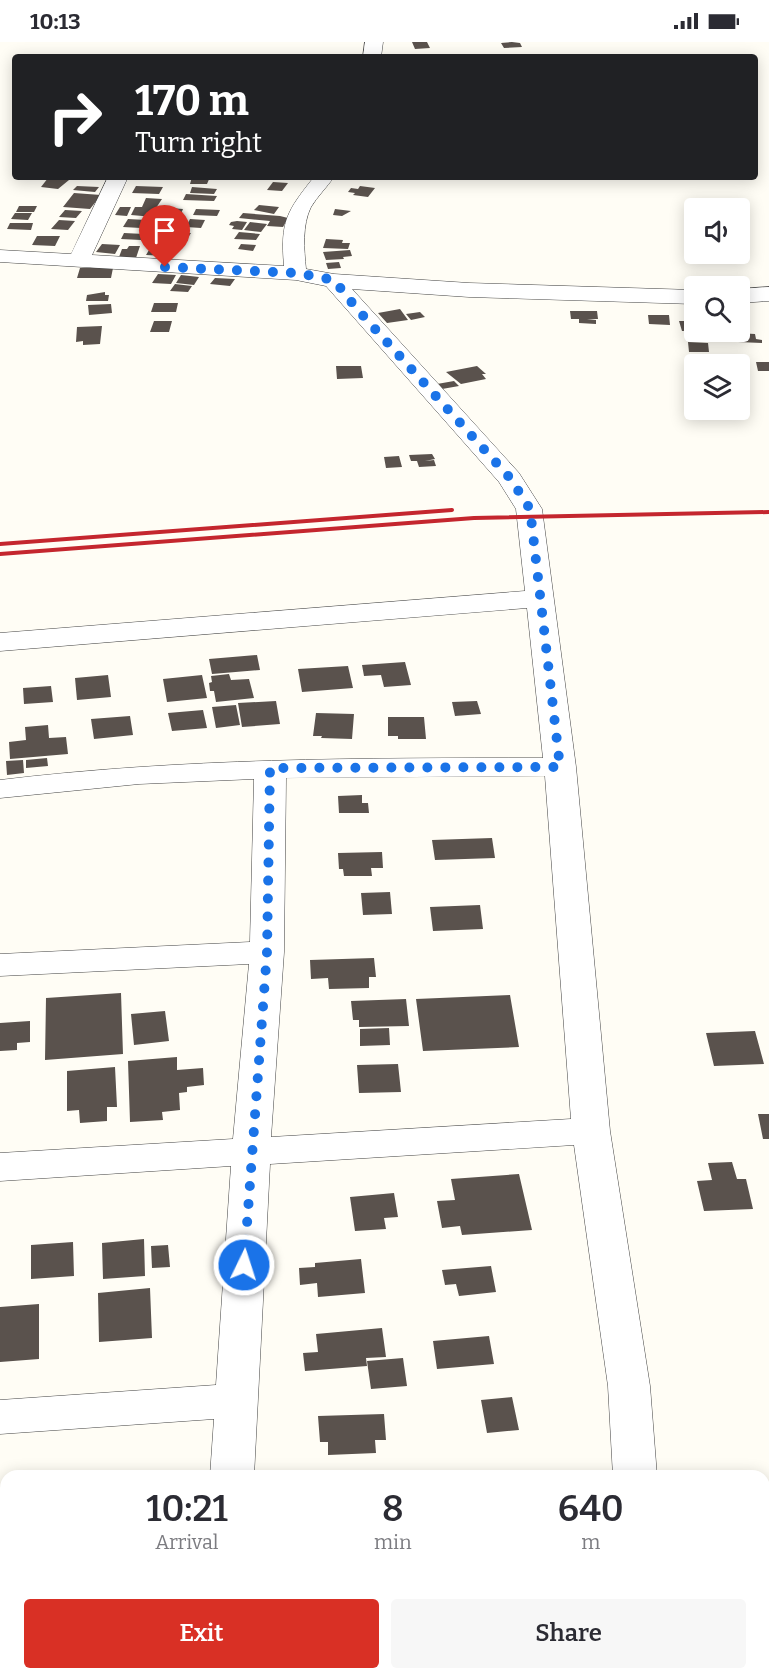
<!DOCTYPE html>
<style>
:root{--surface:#fff;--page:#f7f7f7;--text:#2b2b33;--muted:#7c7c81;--accent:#d93025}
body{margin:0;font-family:Bitter,serif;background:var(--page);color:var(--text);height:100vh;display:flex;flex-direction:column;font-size:22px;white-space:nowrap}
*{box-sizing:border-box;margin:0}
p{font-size:20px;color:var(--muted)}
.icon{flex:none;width:33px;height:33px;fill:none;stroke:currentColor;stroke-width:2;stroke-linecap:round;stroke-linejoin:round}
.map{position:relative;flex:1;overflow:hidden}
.side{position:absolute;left:0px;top:1428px;width:770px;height:210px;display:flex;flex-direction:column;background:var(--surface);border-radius:18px 18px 0 0;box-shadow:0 3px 15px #0003}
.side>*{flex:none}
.top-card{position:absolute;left:12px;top:12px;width:746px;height:126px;border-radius:6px;box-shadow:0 3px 15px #0003;background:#202124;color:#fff;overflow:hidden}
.tools{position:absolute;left:684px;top:156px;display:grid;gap:12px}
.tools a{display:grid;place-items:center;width:66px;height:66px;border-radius:6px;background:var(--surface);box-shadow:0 3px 15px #0003;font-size:30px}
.pin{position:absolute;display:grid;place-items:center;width:51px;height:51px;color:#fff;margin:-62px -26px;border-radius:50% 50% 50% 0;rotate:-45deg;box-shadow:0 0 6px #0007}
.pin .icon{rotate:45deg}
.me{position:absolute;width:66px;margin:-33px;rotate:4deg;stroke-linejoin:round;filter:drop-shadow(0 0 4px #0008)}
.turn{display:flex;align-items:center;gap:21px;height:126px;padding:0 24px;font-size:27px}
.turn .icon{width:78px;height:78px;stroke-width:2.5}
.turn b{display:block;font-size:42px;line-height:51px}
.eta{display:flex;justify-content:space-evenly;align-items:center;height:102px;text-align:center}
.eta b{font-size:36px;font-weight:600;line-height:42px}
.primary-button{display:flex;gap:12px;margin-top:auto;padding:12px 24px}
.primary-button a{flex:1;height:69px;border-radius:6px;background:var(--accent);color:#fff;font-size:24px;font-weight:600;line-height:69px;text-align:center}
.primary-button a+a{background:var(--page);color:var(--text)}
.status{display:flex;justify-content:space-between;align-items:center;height:42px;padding:0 30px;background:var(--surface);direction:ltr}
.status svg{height:16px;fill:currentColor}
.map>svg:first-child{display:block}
</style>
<div class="status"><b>10:13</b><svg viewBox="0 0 49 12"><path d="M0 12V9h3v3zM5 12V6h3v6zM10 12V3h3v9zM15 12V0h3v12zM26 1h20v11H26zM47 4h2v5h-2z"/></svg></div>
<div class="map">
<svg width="769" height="1638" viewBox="0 0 769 1638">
<rect width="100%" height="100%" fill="#fffdf5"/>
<path fill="#5a524d" d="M412,0H427L430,6L415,7Z
M512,0L520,1L522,5L504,6L501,1Z
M192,135H210L207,142H190Z
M48,136L69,138L58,147L41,145Z
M273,140L288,141L282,149L267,148Z
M77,144L99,145L95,150L73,148Z
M136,144L163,145L159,152L132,151Z
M360,144L375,146L368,155L353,153L355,151L348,150L351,146L358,147Z
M192,145L217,147L214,152L190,151Z
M74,151L101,153L90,167L63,165Z
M186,152L217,154L214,159L183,158Z
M146,156L162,157L156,166H158L154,175L131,173L135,165H142Z
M259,163L279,165L274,172L254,168Z
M19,164H37L34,170H16Z
M120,165H131L127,174L115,173Z
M170,166L183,167L180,174L166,173Z
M196,167L220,168L217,174L193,173Z
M335,167L351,169L342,174L333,173Z
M65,168L82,169L76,176L59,175Z
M15,171H32L28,178L11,177Z
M243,171L280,174L288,176L283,185L267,184L270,179L239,176Z
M128,177L146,178L141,186L123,185Z
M190,177L205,178L201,186L186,185Z
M59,178L75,179L68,188L51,187Z
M237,179L247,180L242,188L232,187L234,184L229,183L231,180Z
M250,180L267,182L261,190L244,188Z
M10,181H33L31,188L7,187Z
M168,190L191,191L187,197L165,196Z
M239,190L260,192L256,198L234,197Z
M124,191L144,192L141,198L121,197Z
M37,194H60L55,204L32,203Z
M326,197L343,198L342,201H350L348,207L323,206Z
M102,202L120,203L115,212L96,210Z
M241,202L256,203L253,209L238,207Z
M152,203L174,204L168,214L146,213Z
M129,204H140L136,216L119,215L122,207H127Z
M350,208L352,214L343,215L344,217L326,218L323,210Z
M339,220L341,226L328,227L326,221Z
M80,226H113L111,236H77Z
M158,232L176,233L171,242L152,241Z
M181,233L199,235L194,243L176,241Z
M215,236L235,237L230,244L210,242Z
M175,242L192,244L188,250L170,249Z
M105,250V253H109L108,259H86L87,253Z
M154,261H178L176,270H151Z
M111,262L112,271L89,273L88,263Z
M400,267L408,278L387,281L378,271Z
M570,269H597L598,277H587L596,278V282L579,281V277H571Z
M420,270L425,275L411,278L406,272Z
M648,273H669L670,283L649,282Z
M154,279H172L169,290H150Z
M679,279H694V289H682Z
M102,284L100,302L83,303V299L76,300L77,285Z
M737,291L755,292L756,297L762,298V301L738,300Z
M688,300L708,301L709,310H689Z
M724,316H746L748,327L740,326V322H725Z
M756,320H769V329H758Z
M336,324H361L363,336L337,337Z
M477,324L486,332H482L486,337L461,342L446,330Z
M454,339L459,344L442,347L437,342Z
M432,412L435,417L425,419L434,418L436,424L419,425L417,419H411L409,413Z
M399,414L402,425L386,426L384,415Z
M257,613L260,628L212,632L209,617Z
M405,620L411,643L384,645L381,633L364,634L362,623Z
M348,624L353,646L302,650L298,627Z
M229,632L231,638L249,637L254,656L216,660L214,649H210L209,641L212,640L211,634Z
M108,633L111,655L77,658L75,636Z
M202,633L207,656L167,660L163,637Z
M51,644L53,660L24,662L23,646Z
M276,659L280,682L242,685L238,661Z
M477,659L481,672L455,674L452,660Z
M236,663L240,683L216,686L212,665Z
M203,668L207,686L172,689L168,671Z
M316,671L354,672L352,697L321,696L322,694H313Z
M130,674L133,693L94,697L91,677Z
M388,675H424L426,697H398V694H388Z
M48,683L49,696L66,695L68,712L10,717L9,700L26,698L25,685Z
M47,716L48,724L26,726V718Z
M23,718L24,731L7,733L6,719Z
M362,753V761H368L369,771H339L338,754Z
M492,796L495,816L435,818L432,798Z
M382,810L383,826H371L372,834H344L343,827H339L338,811Z
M390,850L392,872L363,873L361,851Z
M480,863L483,887L433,889L430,865Z
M374,916L376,935H369V946L329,947L328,936L311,937L310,918Z
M121,951L123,1012L45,1018L46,956Z
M510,953L519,1005L423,1009L416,957Z
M406,957L409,984L359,985V978H353L351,959Z
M165,969L169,999L134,1003L131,972Z
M30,979V1000L17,1001V1008L0,1009V981Z
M389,986L390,1003L360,1004V987Z
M755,989L764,1022L714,1024L706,991Z
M177,1015V1028L203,1026L204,1043L187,1045V1050L179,1051L180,1068L162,1070L163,1078L130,1080L128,1019Z
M398,1022L401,1050L359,1051L357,1023Z
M115,1025L117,1065H107V1079L80,1081L79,1068L67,1069V1029Z
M758,1072H769V1097H763Z
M732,1120L737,1137H746L753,1167L704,1169L697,1139L712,1138L708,1121Z
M519,1132L532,1188L462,1193L460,1184L442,1186L437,1159L455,1158L451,1137Z
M394,1151L398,1175L384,1176L386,1187L355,1189L350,1155Z
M144,1197L145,1234L103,1237L102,1201Z
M73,1200L74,1234L31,1237V1203Z
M168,1203L170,1225L152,1226L151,1204Z
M361,1217L365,1251L318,1255L317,1241L300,1243L299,1226L315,1225V1221Z
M491,1224L496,1250L459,1254L456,1242L445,1243L442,1228Z
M150,1246L152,1296L99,1300L98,1251Z
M39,1262V1317L0,1320V1265Z
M382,1286L386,1315L366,1316L367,1324L305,1329L303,1311L318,1310L316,1292Z
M489,1294L494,1322L437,1327L433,1299Z
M403,1316L407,1344L371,1347L367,1319Z
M512,1355L519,1388L487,1391L481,1358Z
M384,1372L386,1398H375L376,1411L328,1413V1400H320L318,1374Z
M6,1464V1501L1,1502L2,1465Z
M0,1546H6V1596H0Z"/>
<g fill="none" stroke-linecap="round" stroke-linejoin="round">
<defs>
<path id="minor" d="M365,0H383L381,15H363Z
M108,135H128L92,213L284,224C280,179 287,169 314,135H334C327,145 317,155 311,165C302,183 304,207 306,227L334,232L469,241L694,248V262L469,255L352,247L519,431L542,467L576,725L610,1089L650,1344L657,1434H613L608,1344L574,1103L270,1122L254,1434H210L214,1377L0,1392V1358L216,1343L231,1124L0,1139V1111L233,1097L249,922L0,934V912L250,900L254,737L139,742L0,756V738C182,716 361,716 543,716L527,566L0,609V591L525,549L516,467L499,440L326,244L296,238L0,220V208L71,212ZM545,734L571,1077L271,1095L284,910L286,736Z
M769,245V259L740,261V247Z
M200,1632H248L247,1638H199Z
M624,1632H672L673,1638H625Z"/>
</defs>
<use href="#minor" stroke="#444" stroke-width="1"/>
<use href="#minor" fill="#fff" fill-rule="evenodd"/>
<path stroke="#c4262e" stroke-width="4" d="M0,502L452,468
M0,512L474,476L769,470"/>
</g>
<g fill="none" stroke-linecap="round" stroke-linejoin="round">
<path stroke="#1a73e8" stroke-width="10" stroke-dasharray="0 18" d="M165,225L296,231L334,238L357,267L510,436L530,467L560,725L270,726L267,910L244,1223"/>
</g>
</svg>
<div class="tools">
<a><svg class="icon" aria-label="sound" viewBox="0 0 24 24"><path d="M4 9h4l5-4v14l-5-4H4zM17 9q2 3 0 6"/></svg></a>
<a><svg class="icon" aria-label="search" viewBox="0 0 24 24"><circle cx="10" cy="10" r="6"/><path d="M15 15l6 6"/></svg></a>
<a><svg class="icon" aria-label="layers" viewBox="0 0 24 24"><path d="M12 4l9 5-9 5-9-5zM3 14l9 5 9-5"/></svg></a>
</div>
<div class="pin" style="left:165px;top:225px;background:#d93025"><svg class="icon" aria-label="arrive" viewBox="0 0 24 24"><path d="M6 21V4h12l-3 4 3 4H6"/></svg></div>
<svg class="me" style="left:244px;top:1223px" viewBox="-20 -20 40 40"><circle r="17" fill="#1a73e8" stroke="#fff" stroke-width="3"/><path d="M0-11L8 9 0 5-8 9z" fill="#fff"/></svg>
<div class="top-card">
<div class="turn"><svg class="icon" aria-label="right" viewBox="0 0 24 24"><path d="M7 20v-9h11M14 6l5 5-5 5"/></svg><div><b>170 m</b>Turn right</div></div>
</div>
<section class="side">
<div class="eta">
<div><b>10:21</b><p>Arrival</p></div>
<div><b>8</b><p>min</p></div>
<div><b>640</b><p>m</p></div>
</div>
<div class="primary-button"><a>Exit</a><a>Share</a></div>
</section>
</div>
